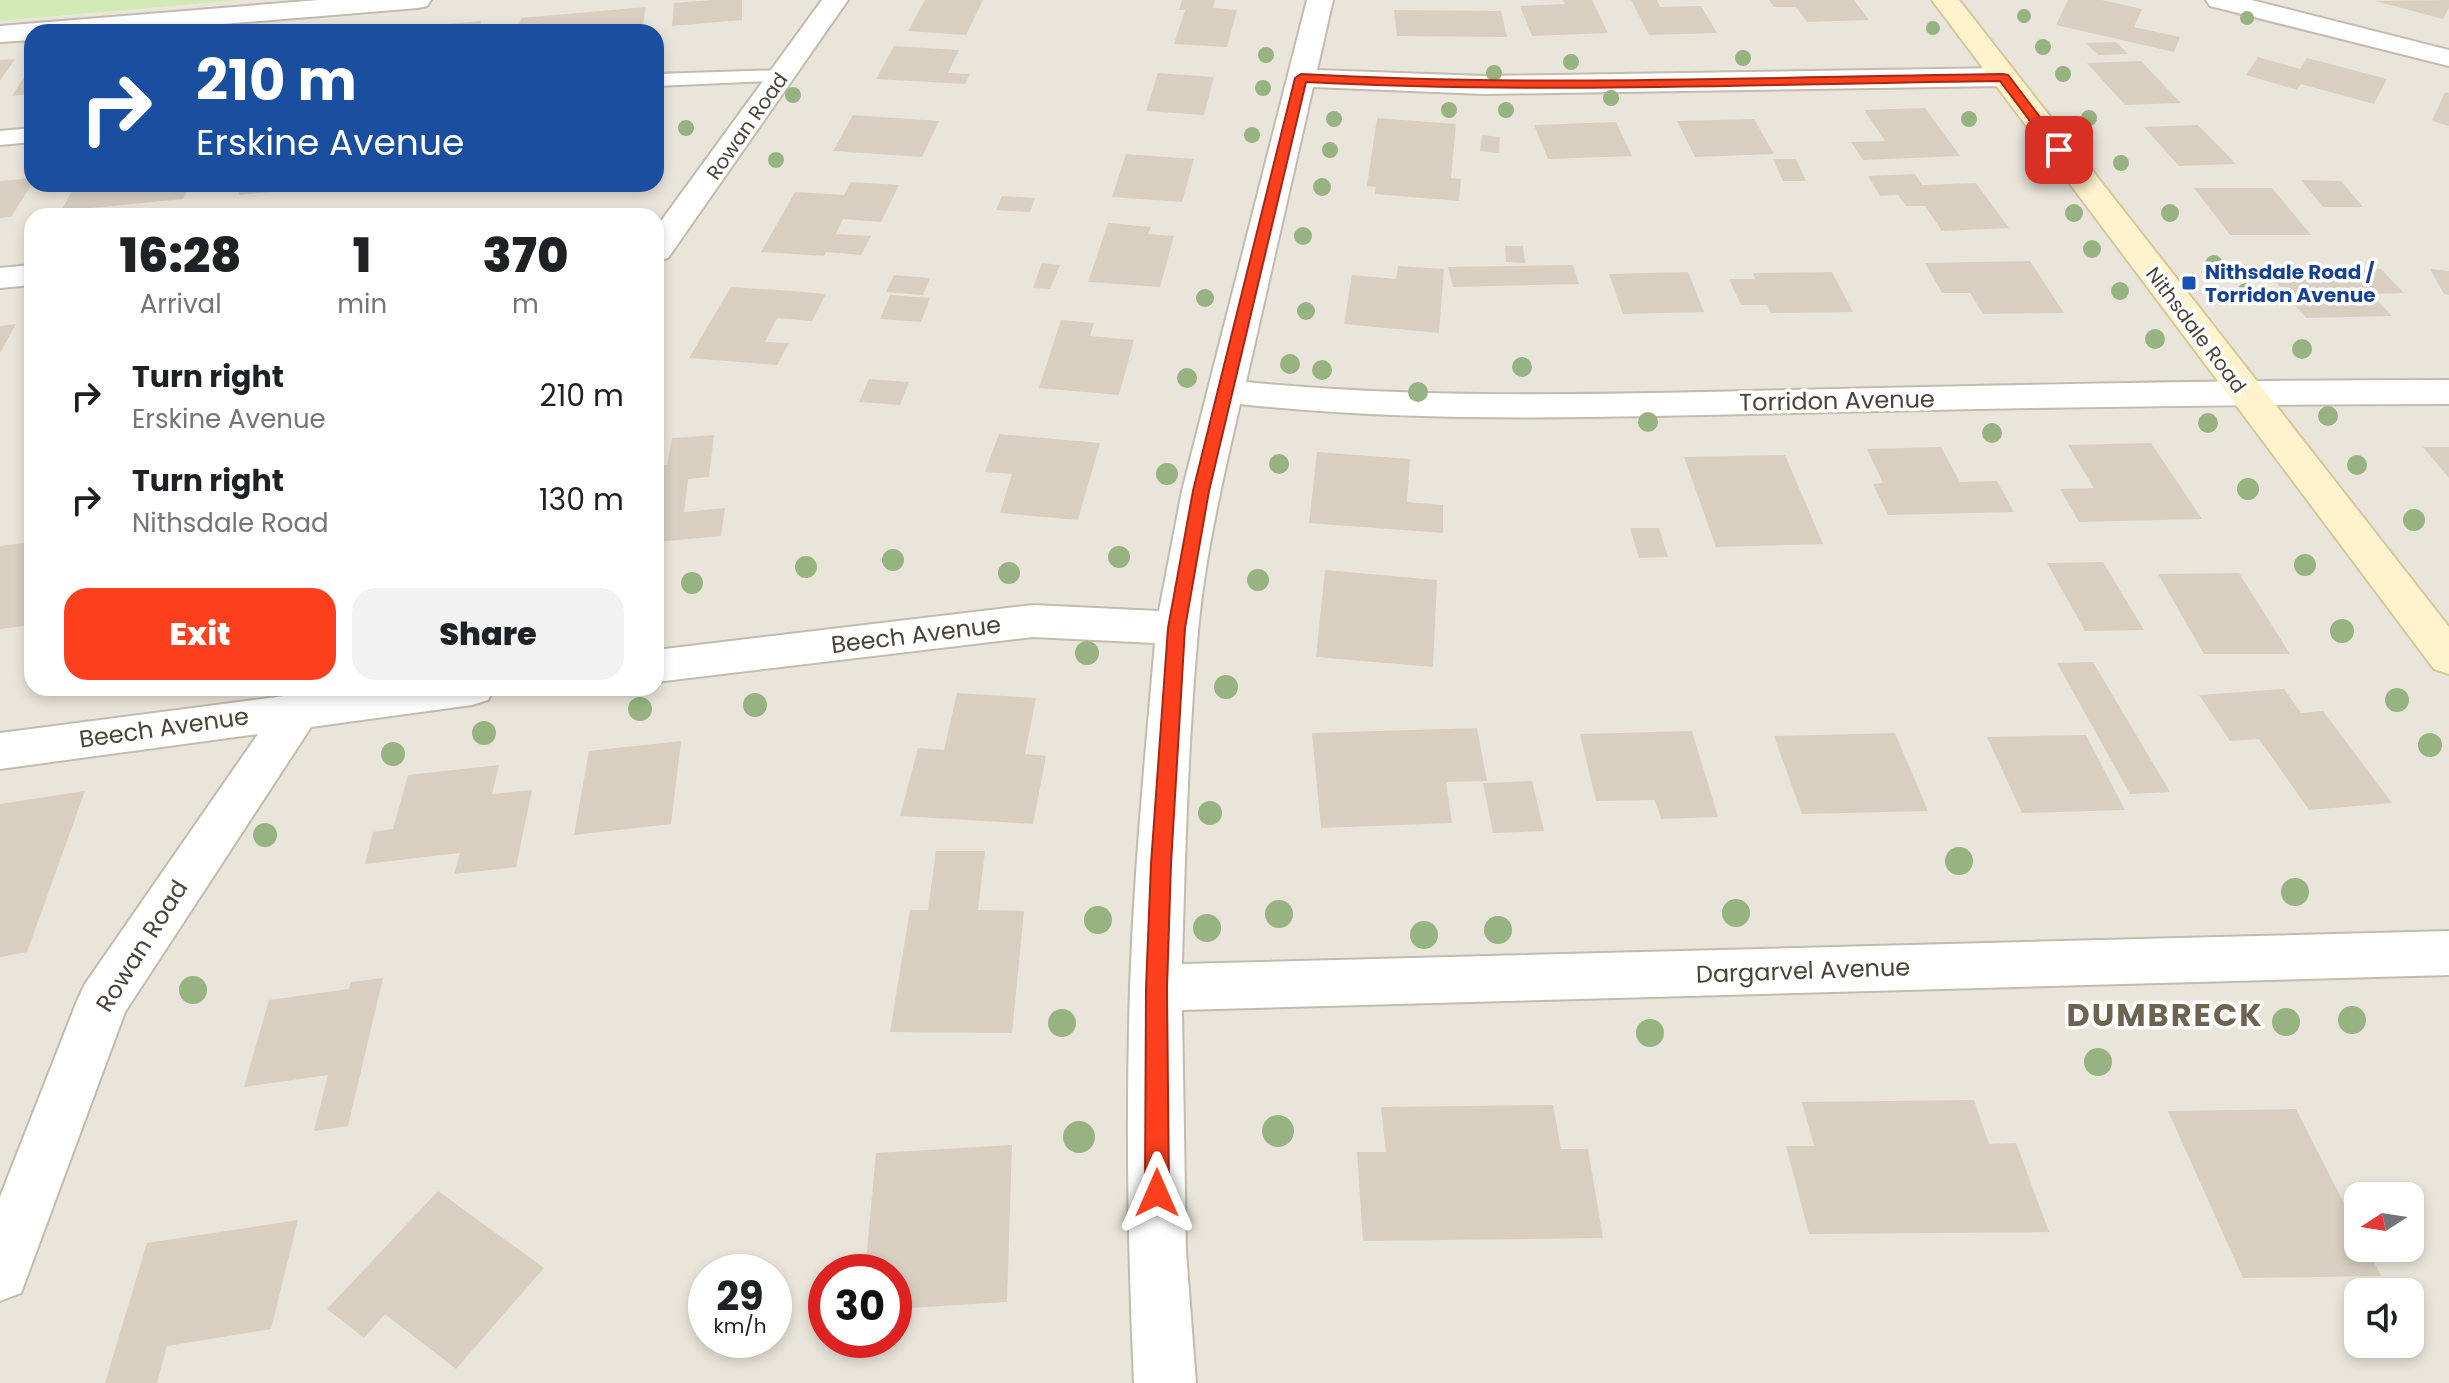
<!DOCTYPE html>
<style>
:root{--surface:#fff;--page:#f2f2f2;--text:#202124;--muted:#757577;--accent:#fc3f1d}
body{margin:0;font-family:Poppins,sans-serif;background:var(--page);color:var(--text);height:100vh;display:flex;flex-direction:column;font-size:30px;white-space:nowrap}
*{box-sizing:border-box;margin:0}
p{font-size:26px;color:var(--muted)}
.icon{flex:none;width:44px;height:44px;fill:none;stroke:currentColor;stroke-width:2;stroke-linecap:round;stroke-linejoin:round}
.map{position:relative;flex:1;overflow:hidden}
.sheet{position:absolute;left:24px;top:208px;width:640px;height:488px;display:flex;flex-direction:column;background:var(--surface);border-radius:24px;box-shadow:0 4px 12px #0003}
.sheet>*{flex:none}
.banner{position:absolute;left:24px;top:24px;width:640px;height:168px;border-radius:24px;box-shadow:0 4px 12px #0003;background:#1a4fa0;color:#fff;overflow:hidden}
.needle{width:52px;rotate:258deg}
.controls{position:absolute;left:2344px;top:1182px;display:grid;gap:16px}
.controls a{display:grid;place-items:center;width:80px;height:80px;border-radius:16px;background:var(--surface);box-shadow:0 4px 12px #0003;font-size:40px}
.speed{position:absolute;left:688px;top:1254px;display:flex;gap:16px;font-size:40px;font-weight:700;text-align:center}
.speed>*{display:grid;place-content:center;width:104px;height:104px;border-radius:50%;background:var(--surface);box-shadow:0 4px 12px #0003;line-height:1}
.speed small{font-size:20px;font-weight:400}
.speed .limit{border:12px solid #d22;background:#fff;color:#111}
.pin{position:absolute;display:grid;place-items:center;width:68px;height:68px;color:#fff;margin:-34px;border-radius:16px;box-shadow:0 4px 12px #0006}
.me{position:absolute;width:88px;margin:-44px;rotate:0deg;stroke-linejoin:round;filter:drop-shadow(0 0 6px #0008)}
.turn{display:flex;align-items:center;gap:28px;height:168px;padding:0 40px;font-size:36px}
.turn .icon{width:104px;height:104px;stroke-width:2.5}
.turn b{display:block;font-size:56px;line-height:68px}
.eta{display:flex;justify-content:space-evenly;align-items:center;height:136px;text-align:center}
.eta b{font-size:48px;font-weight:800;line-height:56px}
.primary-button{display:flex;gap:16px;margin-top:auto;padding:16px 40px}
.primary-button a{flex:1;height:92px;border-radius:24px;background:var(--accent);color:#fff;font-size:32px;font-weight:800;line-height:92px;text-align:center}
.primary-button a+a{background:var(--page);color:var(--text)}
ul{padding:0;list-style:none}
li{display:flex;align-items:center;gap:24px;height:104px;padding:0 40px}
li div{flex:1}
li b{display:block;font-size:30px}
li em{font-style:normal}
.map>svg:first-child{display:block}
</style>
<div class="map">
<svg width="2449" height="1383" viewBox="0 0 2449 1383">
<rect width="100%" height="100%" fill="#f6f3ec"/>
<path fill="#eae5da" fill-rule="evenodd" d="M242,0H2449V1383H0V21ZM32,32H656V184H32ZM32,216H656V688H32ZM2358,1196H2410V1248H2358ZM706,1272H774V1340H706ZM826,1272H894V1340H826ZM2358,1292H2410V1344H2358Z"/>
<path fill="#d2eab5" d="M0,0H242L0,21Z"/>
<path fill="#d8cfc1" d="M712,0H742V20L672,26L674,3Z
M925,0H983L966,35L908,31Z
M1182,0H1215L1213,8L1237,10L1227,47L1174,44L1185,10H1179Z
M1563,0H1592L1608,33L1532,36L1520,6L1565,4Z
M1631,0H1657L1660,7L1701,6L1717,33L1649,35Z
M1769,0H1854L1869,20L1807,22L1796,7H1774Z
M2068,0H2102L2142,9L2134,27L2180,37L2174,52L2056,25Z
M2449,0V8L2443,19L2375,1Z
M646,7L642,31L517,32L521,18Z
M1394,10L1501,11L1507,37L1397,36Z
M481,21L478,32H445L448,24Z
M2116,42L2128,54L2098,55L2086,43Z
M894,46L959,50L948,73L970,74L965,84L876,79Z
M2258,57L2300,69L2307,58L2387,79L2374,104L2301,84L2297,90L2246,75Z
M15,59L0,81V60Z
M2141,61L2181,103L2125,105L2087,63Z
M32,65V94L12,96Z
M1158,73L1214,77L1204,115L1146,111Z
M2445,92L2449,93V126L2432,121Z
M1925,108L1960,156L1863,160L1851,142L1885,141L1864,110Z
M853,115L939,121L922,157L833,151Z
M1377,118L1456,124L1451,178L1461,179L1459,201L1375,194L1376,187L1367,186Z
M1754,119L1774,154L1695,157L1677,121Z
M1616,122L1632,156L1548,159L1534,125Z
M2198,125L2236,164L2179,166L2144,127Z
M1482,135L1500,137L1499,153L1480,151Z
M1126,154L1194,159L1182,202L1112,197Z
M1773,159H1796L1806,181H1783Z
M1915,174L1922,185L1976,183L2009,228L1942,231L1925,206H1906L1898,195L1880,196L1868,176Z
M32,178V184L11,217L0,218V181Z
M2301,180L2341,181L2363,207H2323Z
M851,182L899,185L881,222L843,219L836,234L871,236L861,255L826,252L824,256L761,252L795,192L844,195Z
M76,184H191L183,199L61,211Z
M243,184H326L327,186L238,195Z
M2194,188H2272L2311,235H2230Z
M1002,196L1035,198L1030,212L996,210Z
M1108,223L1151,227L1148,234L1174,236L1160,287L1088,282Z
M1505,246H1523L1525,263L1506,262Z
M2030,261L2064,313L1983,314L1970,293H1942L1925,263Z
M1042,263L1060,265L1050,289L1033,288Z
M1573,265L1579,284L1453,287L1448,267Z
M1398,266L1444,269L1439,333L1344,324L1352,275L1396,279Z
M2346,267L2349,270L2381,269L2404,293L2371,294L2392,316L2306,318L2264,268Z
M2430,269L2449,271V295L2444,294Z
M1688,272L1704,312L1623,314L1609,274Z
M1832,272L1853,312L1771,313L1767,305H1741L1729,279H1755L1753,273Z
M894,275L930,278L923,295L886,292Z
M731,287L792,291L826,294L812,321L777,318L765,342L789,343L777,365L689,358Z
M890,295L930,298L921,322L880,319Z
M1061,320L1094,323L1090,336L1134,340L1119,395L1039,388Z
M16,324L0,353V326Z
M869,379L909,382L900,405L859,402Z
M999,434L1100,443L1078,520L1000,513L1012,474L985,472Z
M714,435L709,477L688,479L684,512L725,508L721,536L656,542V466L667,465L672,438Z
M2151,443L2202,519L2079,522L2060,489L2094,488L2068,445Z
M1941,447L1960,482L1997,481L2014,512L1888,515L1873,484L1883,483L1867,449Z
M2423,447H2449V478Z
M1317,452L1410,459L1407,502L1443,505V533L1309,523Z
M1785,455L1823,544L1716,547L1684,457Z
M1630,528H1659L1668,557L1639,558Z
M32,542V625L0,629V546Z
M2103,562L2144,630L2085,631L2047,563Z
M1325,570L1437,580L1433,667L1316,657Z
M2239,573L2290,654H2204L2158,574Z
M2093,662L2170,792L2130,794L2057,663Z
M2284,689L2301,713L2323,711L2392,803L2309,810L2259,739L2230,741L2199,695Z
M957,693L1036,698L1025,754L1046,756L1033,824L900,816L918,748L944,750Z
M1477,728L1487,781L1446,782L1452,823L1321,828L1312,733Z
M1692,731L1718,817L1661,819L1655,800L1596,801L1580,734Z
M1895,733L1928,811L1802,814L1774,736Z
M2086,735L2125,810L2022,813L1987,737Z
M681,741L671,824L574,835L589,751Z
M499,765L492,794L532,790L516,867L454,874L460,853L365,864L373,832L393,829L408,775Z
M1532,781L1544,831L1493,833L1483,783Z
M85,791L27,952L0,957V804Z
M936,851H985L978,910L1024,911L1012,1033L890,1032L910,910H928Z
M383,978L348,1126L314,1131L328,1075L244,1087L269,1000L349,989L351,982Z
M1974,1100L1989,1144L2016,1143L2049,1232L1809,1234L1786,1146H1814L1802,1102Z
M1553,1105L1561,1149H1588L1603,1238L1363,1241L1357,1152H1386L1381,1107Z
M2296,1109L2358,1231V1248H2367L2381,1276L2243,1278L2168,1111Z
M1012,1145L1007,1302L894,1309V1272H865L876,1153Z
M438,1191L544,1268L456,1369L385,1314L364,1338L327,1309Z
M298,1220L271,1329L167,1346L157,1383H105L147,1243Z"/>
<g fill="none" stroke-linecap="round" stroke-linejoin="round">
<defs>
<path id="lane" d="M782,70L792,76L789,80L656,86V74Z
M32,128V142L0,145V131Z"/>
<path id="street" d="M319,0H431L427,6L418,8L125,32H32V40L0,42V26Z
M822,0H848L668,258L656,261V228Z
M1307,0H1333L1317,70L1484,76L2003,68L2013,71L2017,77L2013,83L2003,86L1484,94L1313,87L1246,382C1426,400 1608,394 1790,390C2009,385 2229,380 2449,380V404C2230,404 2012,408 1793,413C1608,417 1424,424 1240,404C1223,478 1205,555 1198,631C1188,742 1185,853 1182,964L2449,931V975L1182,1010L1186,1252L1196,1383H1134C1128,1251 1126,1120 1130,988C1134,873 1145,758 1155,643L1033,637L656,682V650L1033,605L1159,611L1182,491Z
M2206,0H2251L2449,50V66L2210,6Z
M32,265V285L0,288V268Z
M289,688H494L488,700L472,705L311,727L125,1012L21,1293L0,1301V1197L77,1001L85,984L258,734L0,769V733L284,696Z"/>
<path id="secondary" d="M1932,0H1959L2449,627V674L2434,669Z"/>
</defs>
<use href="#lane" stroke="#c2bbae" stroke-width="4"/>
<use href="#street" stroke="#c2bbae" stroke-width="4"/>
<use href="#secondary" stroke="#d6c79b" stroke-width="4"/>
<use href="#lane" fill="#fff" fill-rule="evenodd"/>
<use href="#street" fill="#fff" fill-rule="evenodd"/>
<use href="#secondary" fill="#fff3cd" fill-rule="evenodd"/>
</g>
<g fill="#97b381">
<circle cx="2024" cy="16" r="7"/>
<circle cx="2247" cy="18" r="7"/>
<circle cx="1933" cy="28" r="7"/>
<circle cx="2043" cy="47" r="8"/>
<circle cx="1266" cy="55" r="8"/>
<circle cx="1743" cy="58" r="8"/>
<circle cx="1571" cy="62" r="8"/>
<circle cx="1494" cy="73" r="8"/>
<circle cx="2063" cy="74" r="8"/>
<circle cx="1263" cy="88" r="8"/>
<circle cx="793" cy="95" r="8"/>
<circle cx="1611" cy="98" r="8"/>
<circle cx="1449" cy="110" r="8"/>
<circle cx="1506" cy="110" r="8"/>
<circle cx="2089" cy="118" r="8"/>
<circle cx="1334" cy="119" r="8"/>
<circle cx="1969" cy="119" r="8"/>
<circle cx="686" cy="128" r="8"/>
<circle cx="1252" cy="135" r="8"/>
<circle cx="1330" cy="150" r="8"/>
<circle cx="776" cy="160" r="8"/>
<circle cx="2121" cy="163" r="8"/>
<circle cx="2043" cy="176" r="8"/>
<circle cx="1322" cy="187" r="9"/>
<circle cx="2074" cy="213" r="9"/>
<circle cx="2170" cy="213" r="9"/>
<circle cx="1303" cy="236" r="9"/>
<circle cx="2092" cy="249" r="9"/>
<circle cx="2214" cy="264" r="9"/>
<circle cx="2120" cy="291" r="9"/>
<circle cx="2246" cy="292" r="9"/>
<circle cx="1205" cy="298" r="9"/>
<circle cx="1306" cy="311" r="9"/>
<circle cx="2155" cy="339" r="10"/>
<circle cx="2302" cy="349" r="10"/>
<circle cx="1290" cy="364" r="10"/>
<circle cx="1522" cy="367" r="10"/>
<circle cx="1322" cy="370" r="10"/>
<circle cx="1187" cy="378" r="10"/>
<circle cx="1418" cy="392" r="10"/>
<circle cx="2328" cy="416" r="10"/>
<circle cx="1648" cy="422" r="10"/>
<circle cx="2208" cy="423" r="10"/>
<circle cx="1992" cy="433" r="10"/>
<circle cx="1279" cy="464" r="10"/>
<circle cx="2357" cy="465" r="10"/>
<circle cx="1167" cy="474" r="11"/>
<circle cx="2248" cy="489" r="11"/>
<circle cx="2414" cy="520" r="11"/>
<circle cx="1119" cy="557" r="11"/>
<circle cx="893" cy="560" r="11"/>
<circle cx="2305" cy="565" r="11"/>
<circle cx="806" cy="567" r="11"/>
<circle cx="1009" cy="573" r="11"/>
<circle cx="1258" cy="580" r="11"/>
<circle cx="692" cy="583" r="11"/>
<circle cx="2342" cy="631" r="12"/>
<circle cx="1087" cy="653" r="12"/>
<circle cx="1226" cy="687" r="12"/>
<circle cx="2397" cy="700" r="12"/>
<circle cx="755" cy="705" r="12"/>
<circle cx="640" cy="709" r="12"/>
<circle cx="484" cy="733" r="12"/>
<circle cx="2430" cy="745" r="12"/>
<circle cx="393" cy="754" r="12"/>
<circle cx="1210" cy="813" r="12"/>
<circle cx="265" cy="835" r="12"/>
<circle cx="1959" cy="861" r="14"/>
<circle cx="2295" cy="892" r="14"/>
<circle cx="1736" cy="913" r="14"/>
<circle cx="1279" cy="914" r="14"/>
<circle cx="1098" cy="920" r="14"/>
<circle cx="1207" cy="928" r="14"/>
<circle cx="1498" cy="930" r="14"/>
<circle cx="1424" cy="935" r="14"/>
<circle cx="193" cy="990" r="14"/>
<circle cx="2352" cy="1020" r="14"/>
<circle cx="2286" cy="1022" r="14"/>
<circle cx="1062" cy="1023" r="14"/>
<circle cx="1650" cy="1033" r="14"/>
<circle cx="2098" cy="1062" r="14"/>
<circle cx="1278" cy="1131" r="16"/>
<circle cx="1079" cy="1137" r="16"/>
</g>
<path fill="#fc3f1d" stroke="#a42913" stroke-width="2" d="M1301,74C1535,87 1769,77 2003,74L2008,75L2065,150L2054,153L2000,81C1769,84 1537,94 1306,82L1209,491L1185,628L1171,864L1167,988L1169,1193L1165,1201L1157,1205L1149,1201L1145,1193L1146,988L1151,864L1168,628L1193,491L1295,78Z"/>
<rect fill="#1a4fb4" stroke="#fff" stroke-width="3" x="2181" y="275" width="16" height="16" rx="4"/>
<g text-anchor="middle" stroke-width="7" stroke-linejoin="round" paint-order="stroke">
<g font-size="20" fill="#4b4439" stroke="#fff">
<text transform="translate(747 126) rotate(-55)" y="7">Rowan Road</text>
<text transform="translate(2196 330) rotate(53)" y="7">Nithsdale Road</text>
</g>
<g font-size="20" font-weight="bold" fill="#164399" stroke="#fff" text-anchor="start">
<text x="2205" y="279">Nithsdale Road /<tspan x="2205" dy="23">Torridon Avenue</tspan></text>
</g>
<g font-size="24" fill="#4b4439" stroke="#fff">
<text transform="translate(1837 401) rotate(-1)" y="8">Torridon Avenue</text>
<text transform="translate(916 635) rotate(-7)" y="8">Beech Avenue</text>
<text transform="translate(164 728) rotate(-8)" y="8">Beech Avenue</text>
<text transform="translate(142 946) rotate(-58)" y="8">Rowan Road</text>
<text transform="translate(1803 971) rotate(-2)" y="8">Dargarvel Avenue</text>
</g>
<g font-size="32" font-weight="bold" letter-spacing="2" fill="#6e6250" stroke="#fff">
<text x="2165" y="1026">DUMBRECK</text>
</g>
</g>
</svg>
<div class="controls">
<a><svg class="needle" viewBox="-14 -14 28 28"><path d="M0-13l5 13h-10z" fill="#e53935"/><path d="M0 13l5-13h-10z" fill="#757577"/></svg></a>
<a><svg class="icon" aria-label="sound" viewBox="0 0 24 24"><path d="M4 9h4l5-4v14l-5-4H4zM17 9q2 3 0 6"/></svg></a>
</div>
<div class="speed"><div>29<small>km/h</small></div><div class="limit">30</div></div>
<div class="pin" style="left:2059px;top:150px;background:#d93025"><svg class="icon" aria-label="arrive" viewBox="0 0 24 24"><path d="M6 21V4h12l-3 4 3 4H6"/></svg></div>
<svg class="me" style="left:1157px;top:1193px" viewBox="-20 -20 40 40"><path d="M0-17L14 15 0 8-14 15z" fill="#fc3f1d" stroke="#fff" stroke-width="4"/></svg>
<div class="banner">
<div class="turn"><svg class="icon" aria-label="right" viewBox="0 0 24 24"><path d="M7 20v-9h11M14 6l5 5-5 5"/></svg><div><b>210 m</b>Erskine Avenue</div></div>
</div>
<section class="sheet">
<div class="eta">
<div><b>16:28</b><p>Arrival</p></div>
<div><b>1</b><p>min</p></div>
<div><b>370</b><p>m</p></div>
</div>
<ul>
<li><svg class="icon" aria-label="right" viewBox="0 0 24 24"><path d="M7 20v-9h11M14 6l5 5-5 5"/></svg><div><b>Turn right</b><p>Erskine Avenue</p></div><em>210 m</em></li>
<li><svg class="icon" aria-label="right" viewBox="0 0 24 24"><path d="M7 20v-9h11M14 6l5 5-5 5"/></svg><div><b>Turn right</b><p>Nithsdale Road</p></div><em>130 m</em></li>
</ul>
<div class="primary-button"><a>Exit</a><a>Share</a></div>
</section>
</div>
